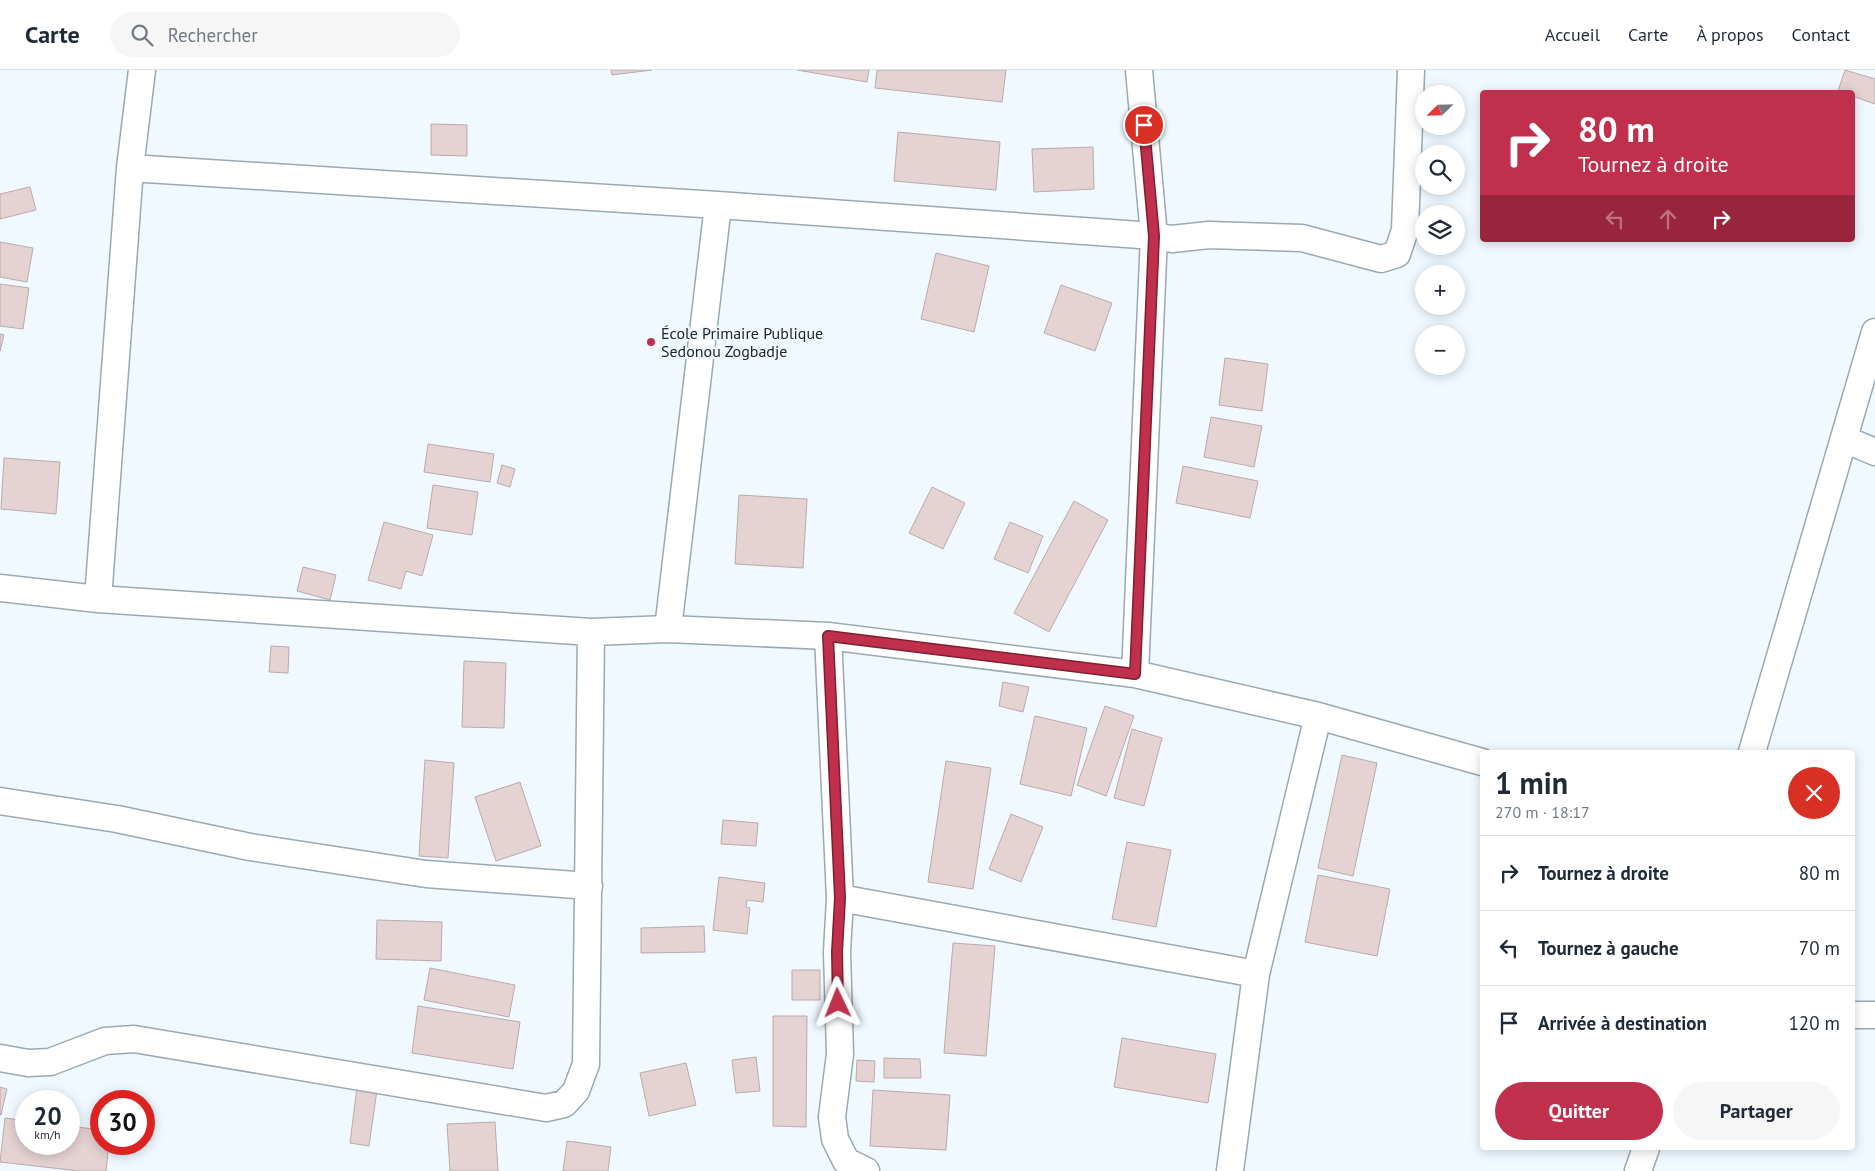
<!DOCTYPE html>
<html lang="fr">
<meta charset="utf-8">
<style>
:root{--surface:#fff;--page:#f6f6f7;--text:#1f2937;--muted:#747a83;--line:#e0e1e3;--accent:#c02f4b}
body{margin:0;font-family:"PT Sans",sans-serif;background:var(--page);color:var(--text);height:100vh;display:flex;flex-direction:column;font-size:19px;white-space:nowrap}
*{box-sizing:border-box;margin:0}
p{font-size:16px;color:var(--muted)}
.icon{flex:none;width:28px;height:28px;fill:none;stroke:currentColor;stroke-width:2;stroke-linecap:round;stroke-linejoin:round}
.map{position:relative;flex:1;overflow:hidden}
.panel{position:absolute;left:1480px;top:680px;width:375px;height:400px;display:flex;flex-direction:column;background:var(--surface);border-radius:5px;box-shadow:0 2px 12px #0003}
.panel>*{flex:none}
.banner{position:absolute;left:1480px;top:20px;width:375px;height:152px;border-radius:5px;box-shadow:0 2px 12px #0003;background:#c02f4b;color:#fff;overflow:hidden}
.needle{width:32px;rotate:247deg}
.tools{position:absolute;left:1415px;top:15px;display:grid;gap:10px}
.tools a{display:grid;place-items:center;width:50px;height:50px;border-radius:50%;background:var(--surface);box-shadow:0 2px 12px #0003;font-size:25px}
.speed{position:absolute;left:15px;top:1020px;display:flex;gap:10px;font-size:25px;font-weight:700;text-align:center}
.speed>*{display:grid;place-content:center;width:65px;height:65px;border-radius:50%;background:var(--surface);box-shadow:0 2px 12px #0003;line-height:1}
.speed small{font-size:12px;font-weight:400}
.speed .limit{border:8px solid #d22;background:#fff;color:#111}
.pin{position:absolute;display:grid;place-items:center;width:42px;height:42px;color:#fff;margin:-21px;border:2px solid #fff;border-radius:50%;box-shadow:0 1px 5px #0007}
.me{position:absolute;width:55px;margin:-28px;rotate:358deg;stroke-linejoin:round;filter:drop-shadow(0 0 4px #0008)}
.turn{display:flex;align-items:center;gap:18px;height:105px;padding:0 15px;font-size:22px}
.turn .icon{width:65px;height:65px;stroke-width:2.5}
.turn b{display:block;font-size:35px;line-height:42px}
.lanes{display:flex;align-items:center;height:48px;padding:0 15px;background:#0003;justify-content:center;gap:25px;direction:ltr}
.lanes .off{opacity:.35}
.round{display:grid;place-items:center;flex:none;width:52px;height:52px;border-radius:26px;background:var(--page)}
.summary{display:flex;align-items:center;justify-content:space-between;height:85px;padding:0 15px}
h1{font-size:30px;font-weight:600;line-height:38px}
.action{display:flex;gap:10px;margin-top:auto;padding:10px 15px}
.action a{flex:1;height:58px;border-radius:30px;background:var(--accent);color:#fff;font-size:20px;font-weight:600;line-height:58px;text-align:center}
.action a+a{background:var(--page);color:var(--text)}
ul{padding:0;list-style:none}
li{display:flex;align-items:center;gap:15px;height:75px;padding:0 15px;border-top:1px solid var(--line)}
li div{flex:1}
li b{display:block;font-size:19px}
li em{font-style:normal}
header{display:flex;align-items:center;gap:30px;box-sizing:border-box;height:70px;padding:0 25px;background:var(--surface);border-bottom:1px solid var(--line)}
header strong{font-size:24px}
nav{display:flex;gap:28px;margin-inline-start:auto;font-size:18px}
.search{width:350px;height:45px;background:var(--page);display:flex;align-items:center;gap:12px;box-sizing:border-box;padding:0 18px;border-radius:28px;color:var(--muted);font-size:19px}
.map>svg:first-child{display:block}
</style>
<header>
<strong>Carte</strong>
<div class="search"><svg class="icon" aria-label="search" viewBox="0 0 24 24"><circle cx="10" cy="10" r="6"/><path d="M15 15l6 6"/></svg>Rechercher</div>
<nav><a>Accueil</a><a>Carte</a><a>À propos</a><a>Contact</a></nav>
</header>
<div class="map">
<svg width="1875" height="1101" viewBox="0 0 1875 1101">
<rect width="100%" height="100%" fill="#eff9ff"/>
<path fill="#e5d2d3" stroke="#bca9aa" d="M611,0H652L612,5Z
M797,0H869L867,12Z
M877,0H1006L1002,32L875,18Z
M1845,0L1875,9V34L1852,26V22L1838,21Z
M431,54L467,55V86L431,85Z
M898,62L1000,72L996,120L894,111Z
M1093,77L1094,119L1034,122L1032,79Z
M30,117L36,140L0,149V124Z
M0,172L33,178L27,212L0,207Z
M936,183L989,196L974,262L921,249Z
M0,214L29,218L23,259L0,256Z
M1061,215L1112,233L1095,281L1044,263Z
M0,264L4,265L0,281Z
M1225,288L1268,294L1262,341L1219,335Z
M1211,347L1262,356L1254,397L1204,387Z
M428,374L494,384L490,412L424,402Z
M4,388L60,392L56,444L1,439Z
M502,395L515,399L510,417L497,413Z
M1183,396L1258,411L1250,448L1176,433Z
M433,415L478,422L472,465L427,458Z
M932,417L965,433L943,479L909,463Z
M739,425L807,429L803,498L735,494Z
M1074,431L1108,450L1049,562L1014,543Z
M384,452L433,465L422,506L406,501L401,519L368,510Z
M1010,452L1043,466L1028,503L994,489Z
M303,497L336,505L330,530L297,521Z
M271,576L289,577L288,603L269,602Z
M464,591L506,593L504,658L462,657Z
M1003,612L1029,617L1023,642L999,636Z
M1105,636L1134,646L1106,726L1077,715Z
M1035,646L1087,658L1071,726L1020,714Z
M1132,659L1162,668L1144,736L1114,728Z
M1342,685L1377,693L1353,806L1318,798Z
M425,690L454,693L448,788L419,786Z
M946,691L991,698L973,819L928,812Z
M520,712L541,776L496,791L475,727Z
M1011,744L1043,757L1021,812L989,799Z
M723,750L758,753L756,776L721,774Z
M1127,772L1171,780L1156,857L1112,849Z
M1318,805L1390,819L1377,886L1305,872Z
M719,807L765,813L763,832L747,830L746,837L750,838L747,864L713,860Z
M377,850L442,852L441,891L376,889Z
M704,856L705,882L641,883V858Z
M953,873L995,876L986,986L944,983Z
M430,898L515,915L509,947L424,930Z
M792,900H820V930H792Z
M418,936L520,952L513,999L412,983Z
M773,946H807L806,1057L773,1056Z
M1122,968L1216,984L1208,1033L1114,1017Z
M756,987L760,1021L736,1023L732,990Z
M884,988L920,989L921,1008H884Z
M857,990L875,991L874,1012L856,1011Z
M686,993L696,1035L649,1046L640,1003Z
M0,1017L7,1019L1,1045H0Z
M357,1017L377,1020L369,1076L350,1073Z
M873,1020L950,1025L946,1080L870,1076Z
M5,1048L26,1051V1074H69V1056L101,1060V1074H109L106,1101H79L0,1092Z
M495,1052L498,1101H450L447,1054Z
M567,1071L611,1077L608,1101H563Z"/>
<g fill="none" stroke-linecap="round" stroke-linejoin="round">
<defs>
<path id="minor" d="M130,98L718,135L1154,166L1172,169L1209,165L1302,168L1381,189L1397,184L1405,160L1411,0
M1844,369L1875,382
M0,518L98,529L591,562L668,559L828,566L1135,604L1318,646L1482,692
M98,529L130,98L142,0
M668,559L718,135
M828,566L840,828L837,882L840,984L832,1047L835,1069L846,1091L866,1101
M1135,604L1154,166L1139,0
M1752,682L1875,262
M0,731L117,749L250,777L426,804L589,816
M840,828L1256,904
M1852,945H1875
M0,988L28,993L50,992L105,971L134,969L546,1038L564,1034L576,1021L586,994L591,562
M1230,1101L1256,904L1318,646
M1638,1101L1646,1078"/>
</defs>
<use href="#minor" stroke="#9aa9b2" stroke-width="29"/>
<use href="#minor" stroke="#fff" stroke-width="26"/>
</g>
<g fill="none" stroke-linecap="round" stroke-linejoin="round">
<defs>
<path id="route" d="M838,933L837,882L840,828L828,566L1135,604L1154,166L1144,55"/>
</defs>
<use href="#route" stroke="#7d1f31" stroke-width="12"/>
<use href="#route" stroke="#c02f4b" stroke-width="9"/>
</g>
<circle fill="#c02f4b" stroke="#eff9ff" stroke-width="2" cx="651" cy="272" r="5"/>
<g text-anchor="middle" stroke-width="4.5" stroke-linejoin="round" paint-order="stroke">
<g font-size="16" fill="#20262a" stroke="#eff9ff" text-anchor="start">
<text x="661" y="269">École Primaire Publique<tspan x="661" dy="18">Sedonou Zogbadje</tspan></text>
</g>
</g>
</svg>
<div class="tools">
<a><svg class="needle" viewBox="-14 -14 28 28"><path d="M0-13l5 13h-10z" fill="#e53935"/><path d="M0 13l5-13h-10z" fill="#747a83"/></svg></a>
<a><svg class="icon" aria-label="search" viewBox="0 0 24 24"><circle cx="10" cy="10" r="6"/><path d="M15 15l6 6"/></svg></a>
<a><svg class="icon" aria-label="layers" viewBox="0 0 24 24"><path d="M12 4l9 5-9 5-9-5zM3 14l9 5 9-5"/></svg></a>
<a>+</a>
<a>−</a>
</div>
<div class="speed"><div>20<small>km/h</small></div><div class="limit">30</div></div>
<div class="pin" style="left:1144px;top:55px;background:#d93025"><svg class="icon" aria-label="arrive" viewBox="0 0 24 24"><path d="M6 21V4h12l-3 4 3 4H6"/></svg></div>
<svg class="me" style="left:838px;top:933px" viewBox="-20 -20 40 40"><path d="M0-17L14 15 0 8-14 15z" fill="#c02f4b" stroke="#fff" stroke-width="4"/></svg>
<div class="banner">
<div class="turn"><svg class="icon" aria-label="right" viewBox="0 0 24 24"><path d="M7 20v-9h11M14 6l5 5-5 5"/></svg><div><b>80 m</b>Tournez à droite</div></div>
<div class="lanes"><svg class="icon off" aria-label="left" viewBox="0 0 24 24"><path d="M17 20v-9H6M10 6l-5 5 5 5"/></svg><svg class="icon off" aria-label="ahead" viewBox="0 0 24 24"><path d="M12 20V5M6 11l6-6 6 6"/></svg><svg class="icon" aria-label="right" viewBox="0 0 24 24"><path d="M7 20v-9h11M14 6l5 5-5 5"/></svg></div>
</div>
<section class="panel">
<div class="summary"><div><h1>1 min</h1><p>270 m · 18:17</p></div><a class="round" style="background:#d93025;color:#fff"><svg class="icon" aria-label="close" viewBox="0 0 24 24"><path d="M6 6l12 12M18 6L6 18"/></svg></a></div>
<ul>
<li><svg class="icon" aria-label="right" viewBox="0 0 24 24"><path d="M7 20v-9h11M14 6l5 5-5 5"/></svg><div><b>Tournez à droite</b></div><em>80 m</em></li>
<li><svg class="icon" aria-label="left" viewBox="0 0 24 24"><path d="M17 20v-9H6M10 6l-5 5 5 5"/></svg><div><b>Tournez à gauche</b></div><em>70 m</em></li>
<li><svg class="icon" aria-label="arrive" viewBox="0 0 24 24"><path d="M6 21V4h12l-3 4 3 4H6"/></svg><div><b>Arrivée à destination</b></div><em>120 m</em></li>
</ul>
<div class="action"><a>Quitter</a><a>Partager</a></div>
</section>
</div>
